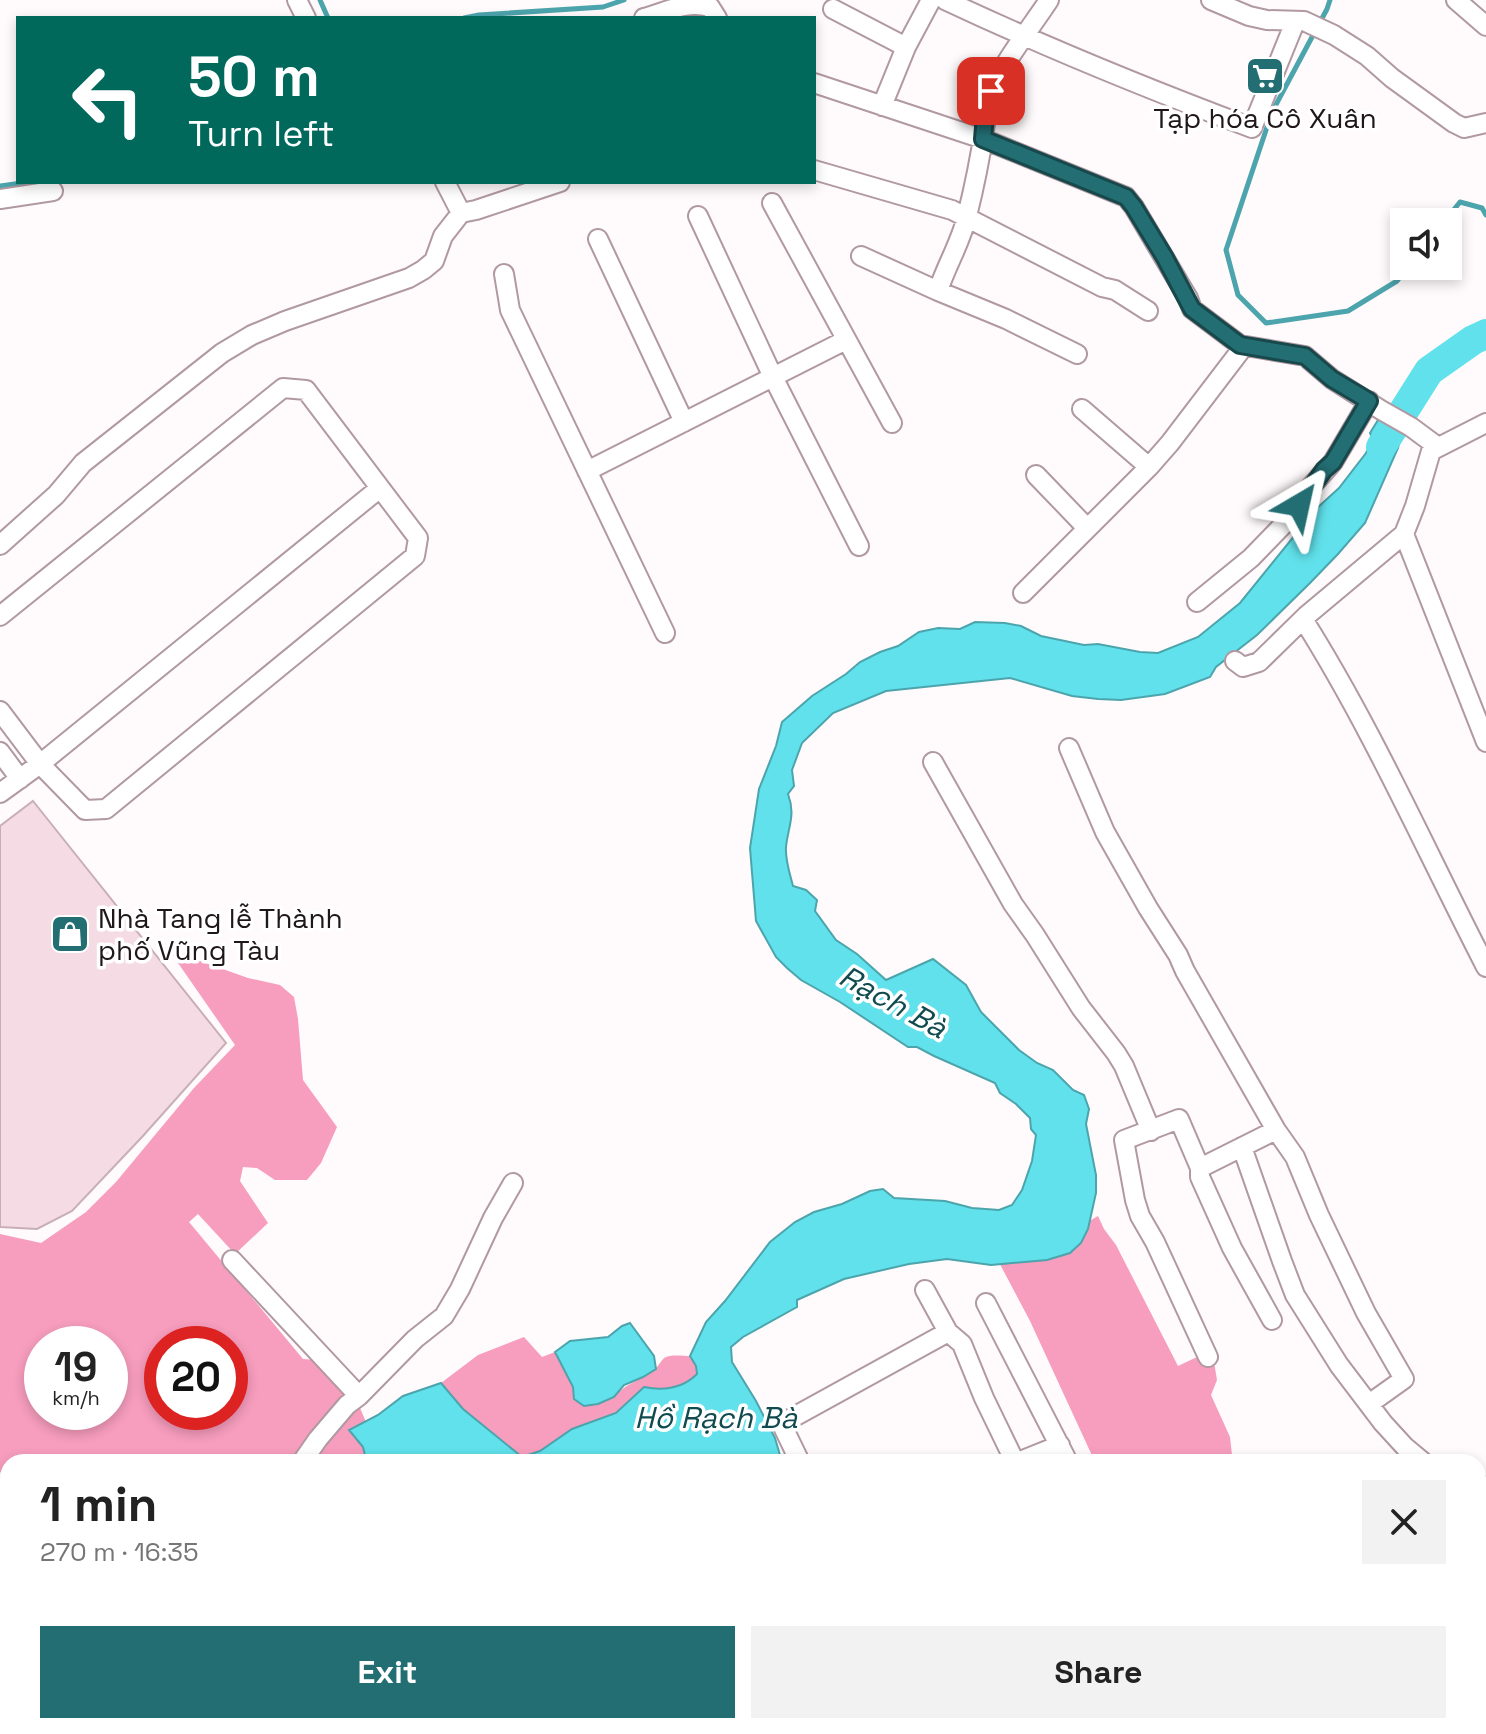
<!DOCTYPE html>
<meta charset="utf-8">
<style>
:root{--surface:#fff;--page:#f2f2f2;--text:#222;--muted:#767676;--accent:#236e73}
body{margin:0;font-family:"Space Grotesk",sans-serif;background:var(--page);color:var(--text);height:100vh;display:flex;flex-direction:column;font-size:30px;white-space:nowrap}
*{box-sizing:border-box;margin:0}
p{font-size:26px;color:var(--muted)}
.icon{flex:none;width:44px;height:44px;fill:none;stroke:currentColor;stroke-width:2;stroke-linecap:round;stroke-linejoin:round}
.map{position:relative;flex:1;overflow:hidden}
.details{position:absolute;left:0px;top:1454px;width:1486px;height:280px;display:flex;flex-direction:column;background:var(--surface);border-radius:24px 24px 0 0;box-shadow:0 4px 12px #0003}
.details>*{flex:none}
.banner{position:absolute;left:16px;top:16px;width:800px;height:168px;border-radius:0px;box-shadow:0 4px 12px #0003;background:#00695c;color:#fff;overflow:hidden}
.tools{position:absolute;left:1390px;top:208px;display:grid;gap:16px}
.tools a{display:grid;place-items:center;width:72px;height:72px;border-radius:0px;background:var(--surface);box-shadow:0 4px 12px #0003;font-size:40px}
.speed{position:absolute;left:24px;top:1326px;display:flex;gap:16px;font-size:40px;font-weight:700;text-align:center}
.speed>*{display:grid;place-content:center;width:104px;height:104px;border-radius:50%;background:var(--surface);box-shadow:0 4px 12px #0003;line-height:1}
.speed small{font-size:20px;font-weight:400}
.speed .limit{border:12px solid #d22;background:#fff;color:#111}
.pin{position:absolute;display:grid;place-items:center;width:68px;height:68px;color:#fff;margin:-34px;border-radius:16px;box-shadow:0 4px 12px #0006}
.me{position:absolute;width:88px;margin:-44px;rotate:36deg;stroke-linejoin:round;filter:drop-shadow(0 0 6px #0008)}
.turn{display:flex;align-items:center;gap:28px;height:168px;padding:0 40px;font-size:36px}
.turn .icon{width:104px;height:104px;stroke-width:2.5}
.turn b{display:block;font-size:56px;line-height:68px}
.round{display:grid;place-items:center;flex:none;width:84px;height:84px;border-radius:0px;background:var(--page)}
.headline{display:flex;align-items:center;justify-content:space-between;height:136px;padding:0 40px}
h1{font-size:48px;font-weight:700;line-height:60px}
.cta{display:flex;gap:16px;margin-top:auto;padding:16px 40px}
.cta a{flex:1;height:92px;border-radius:0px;background:var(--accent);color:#fff;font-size:32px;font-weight:700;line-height:92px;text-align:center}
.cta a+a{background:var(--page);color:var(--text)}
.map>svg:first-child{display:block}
</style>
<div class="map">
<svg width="1486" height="1734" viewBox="0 0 1486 1734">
<rect width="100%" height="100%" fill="#fffafb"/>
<path fill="#f79dbd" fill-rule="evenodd" d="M169,950L248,978L280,985L294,997L298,1019L303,1080L337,1127L321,1163L307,1180H275L257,1168L243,1167L240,1181L268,1223L235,1254L198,1214L189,1222L303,1359L332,1361L344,1371L366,1422L349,1431L363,1447L366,1459L363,1462H8V1480L0,1472V1234L41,1243L86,1212L116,1182L194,1088L235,1045ZM42,1344H110V1412H42ZM162,1344H230V1412H162Z
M1098,1216L1104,1229L1116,1245L1178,1366L1212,1350L1217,1380L1211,1395L1230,1437L1232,1455L1228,1462H1095L1030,1321L993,1251L1067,1234Z
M524,1337L542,1357L555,1352L573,1387L574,1399L614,1397C628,1381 642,1381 656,1368C659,1365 661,1361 664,1358C671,1354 682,1356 690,1356L696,1366L697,1374C682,1389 664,1391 644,1387L616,1413L572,1429L540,1451L523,1457L463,1409L441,1383L478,1355Z
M0,1506L8,1513V1625L2,1624L0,1626Z
M108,1726H213L217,1734H100Z"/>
<path fill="#60e1eb" stroke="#4ca4ac" stroke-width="2" d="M1381,415L1403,428L1398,448L1365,523L1338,554L1310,583L1257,635L1216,667L1210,677L1165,694L1121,700L1098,699L1072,696L1010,678L886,691L833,713L802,743L792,770L794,786L788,794C796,815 788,827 786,847C785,860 790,874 793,886L806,890L817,900L815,911L836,940L857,954L886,980L933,959L966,985L981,1012L1019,1050L1037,1063L1053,1070L1073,1090L1084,1095L1089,1109L1086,1124L1096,1175V1193L1088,1229L1081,1243L1070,1253L1047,1260L991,1265L947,1259L909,1264L844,1279L797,1300V1307L743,1337L731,1347L732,1362L756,1401L775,1438L782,1462H363L366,1459L363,1447L349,1430L378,1415L403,1396L441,1383L463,1409L522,1457L540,1451L572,1429L616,1413L644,1387C664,1391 682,1389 697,1374L696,1366L690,1356L706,1322L725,1301L770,1242L795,1222L814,1212L842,1204L870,1191L883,1189L894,1198L945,1201L972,1208L999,1210L1012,1205L1022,1190L1032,1161L1036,1135L1031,1129L1030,1118L1016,1104L1000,1093L995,1083L934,1056L917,1047H908L840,1002L801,980L787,968L776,957L756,921L750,848L759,789L776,746L782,722L812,696L846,674L860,662L880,652L898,646L919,632L938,628L960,629L975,622L1005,623L1021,626L1041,636L1084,645L1098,644L1140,652L1158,653L1198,637L1240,603L1316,509L1339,488L1366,453L1373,439L1370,433Z
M630,1323L654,1356L656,1369L643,1377L624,1385L614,1397L598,1404L584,1406L574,1399L573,1387L555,1352L570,1341L608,1337L622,1326Z
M689,1726H911L912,1734H693Z"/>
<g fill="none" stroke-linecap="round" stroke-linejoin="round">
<path stroke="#4ca4ac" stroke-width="5" d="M320,0L328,18
M1330,0L1327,9L1272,112L1226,250L1238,295L1266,323L1348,311L1397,281L1409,266
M464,18L479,15L603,7L624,0
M0,186L29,182
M1444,222L1460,202L1482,208L1486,215"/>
<path stroke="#60e1eb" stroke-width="30" d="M1381,447L1429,371L1473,340L1486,334"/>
</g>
<path fill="#f5dce4" stroke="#c8afb7" stroke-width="2" d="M33,801L226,1043L142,1137L72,1211L37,1229L0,1227V826Z"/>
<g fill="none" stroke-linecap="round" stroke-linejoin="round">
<defs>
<path id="minor" d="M297,0L306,18
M945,0C1045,47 1148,89 1252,128L1295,22
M1211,0L1249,16L1267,20L1304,21L1334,35L1367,56L1392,78L1454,123L1464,128L1486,123
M1456,0L1486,26
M833,9L906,47
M644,18C667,12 686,0 710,7L717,18
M814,83L983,139L1126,197L1134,207L1188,298L1192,309L1240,345L1305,356L1332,379L1381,410L1411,427L1438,447
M882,106L906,47L931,0
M814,170L952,210L1102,287L1115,290L1148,311
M445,182L461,213
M0,199L53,191
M772,203L892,423
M698,216L773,377L859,546
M598,239L684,422
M861,256L938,291L1006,319L1077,354
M504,274L510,310L665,633
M938,291C946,266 961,242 967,216C974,188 980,159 984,131C986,119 985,106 990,94C1003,62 1030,29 1049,0
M1082,409L1149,467L1170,443L1244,346
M587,471L846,340
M1036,475L1087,528
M1404,534L1486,742
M0,545L56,495L83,463L222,353L252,335L285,321L409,278L423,270L434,261L443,236L461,213L476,210L560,182
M1023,593L1149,467
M1197,602L1251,558L1285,523L1309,489L1333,462L1369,401
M0,616L283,388L306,390L418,538L415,556L106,809L85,810L40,764L0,711
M1303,619C1373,730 1426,851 1486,967
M1235,661L1243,667L1259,662L1306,616L1404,534L1415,506L1431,451L1486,423
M1069,748L1105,832L1148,908L1178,955L1185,971L1276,1130L1295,1157L1319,1215L1366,1313L1404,1379L1369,1404
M0,752L20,779
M933,762L1013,904L1035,935L1081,1008L1116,1053L1124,1066L1151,1131
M0,793L40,764L380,488
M1242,1147L1282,1261L1295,1295L1339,1365L1383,1423L1405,1447L1423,1462
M1200,1168L1276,1130
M232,1260L359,1396
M925,1290L948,1332L962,1344L984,1398L1015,1462
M986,1303L1068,1462
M1208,1357L1155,1242L1140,1216L1135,1200L1124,1140L1179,1119L1200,1168V1177L1232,1248L1272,1320
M302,1462L318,1439L347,1405L359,1396L415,1339L444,1316L460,1289L493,1218L513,1183
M800,1462L784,1429L790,1419L948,1332
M1018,1462L1060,1445
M0,1488L8,1496
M1478,1560L1486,1581
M234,1726L240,1734
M337,1726L342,1734
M505,1726L511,1734
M668,1726L671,1734
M933,1726L938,1734
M1138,1726L1141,1734
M1221,1726L1224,1734
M1298,1726L1301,1734
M1374,1726L1377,1734
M1455,1726L1458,1734
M118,1734L125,1726"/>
<path id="major" d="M1478,1492L1486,1488
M1478,1517L1486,1513
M1041,1734L1054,1726
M1086,1734L1099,1726"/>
</defs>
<use href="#minor" stroke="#b199a1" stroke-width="22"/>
<use href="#major" stroke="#b199a1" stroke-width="26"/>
<use href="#minor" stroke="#fff" stroke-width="18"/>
<use href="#major" stroke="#fff" stroke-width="22"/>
</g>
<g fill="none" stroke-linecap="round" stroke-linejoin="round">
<defs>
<path id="route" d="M991,91L986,104L983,139L1126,197L1134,207L1165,258L1192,309L1240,345L1305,356L1332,379L1369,401L1333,462L1324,470L1299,505"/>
</defs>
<use href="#route" stroke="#17484b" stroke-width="20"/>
<use href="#route" stroke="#236e73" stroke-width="14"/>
</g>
<defs>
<symbol id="supermarket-square" viewBox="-11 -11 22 22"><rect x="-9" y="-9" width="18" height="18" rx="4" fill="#236e73" stroke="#fff"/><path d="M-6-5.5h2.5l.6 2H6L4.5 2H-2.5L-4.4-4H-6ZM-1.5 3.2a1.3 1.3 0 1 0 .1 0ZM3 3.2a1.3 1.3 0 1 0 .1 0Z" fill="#fff"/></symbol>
<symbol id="shop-square" viewBox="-11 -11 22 22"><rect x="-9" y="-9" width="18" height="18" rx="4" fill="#236e73" stroke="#fff"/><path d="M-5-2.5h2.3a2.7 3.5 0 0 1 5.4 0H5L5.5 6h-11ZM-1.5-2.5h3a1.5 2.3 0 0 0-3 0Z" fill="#fff"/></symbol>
</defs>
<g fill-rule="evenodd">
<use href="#supermarket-square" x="1243" y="54" width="44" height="44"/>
<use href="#shop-square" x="48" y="912" width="44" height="44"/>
</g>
<g text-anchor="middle" stroke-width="7" stroke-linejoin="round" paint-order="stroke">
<g font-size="28" fill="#1f1719" stroke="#fff">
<text x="1265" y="128">Tạp hóa Cô Xuân</text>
<text x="98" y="928" text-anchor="start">Nhà Tang lễ Thành<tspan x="98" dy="32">phố Vũng Tàu</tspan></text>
</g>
<g font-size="30" font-style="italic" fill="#114b4f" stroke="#fff">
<text transform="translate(893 1002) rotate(29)" y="10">Rạch Bà</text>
<text x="716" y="1428">Hồ Rạch Bà</text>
</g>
</g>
</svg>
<div class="tools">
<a><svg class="icon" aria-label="sound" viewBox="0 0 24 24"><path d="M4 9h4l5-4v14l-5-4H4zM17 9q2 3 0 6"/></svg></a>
</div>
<div class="speed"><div>19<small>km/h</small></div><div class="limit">20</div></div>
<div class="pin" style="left:991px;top:91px;background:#d93025"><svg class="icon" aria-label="arrive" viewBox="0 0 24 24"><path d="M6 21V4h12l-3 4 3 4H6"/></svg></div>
<svg class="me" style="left:1299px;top:505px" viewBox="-20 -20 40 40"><path d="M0-17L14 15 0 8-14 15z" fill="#236e73" stroke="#fff" stroke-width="4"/></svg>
<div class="banner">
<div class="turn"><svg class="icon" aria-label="left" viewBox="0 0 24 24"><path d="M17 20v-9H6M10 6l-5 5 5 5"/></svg><div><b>50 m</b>Turn left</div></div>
</div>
<section class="details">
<div class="headline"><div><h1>1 min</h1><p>270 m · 16:35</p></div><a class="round"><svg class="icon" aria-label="close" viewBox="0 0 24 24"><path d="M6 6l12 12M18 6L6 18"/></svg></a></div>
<div class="cta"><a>Exit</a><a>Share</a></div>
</section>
</div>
